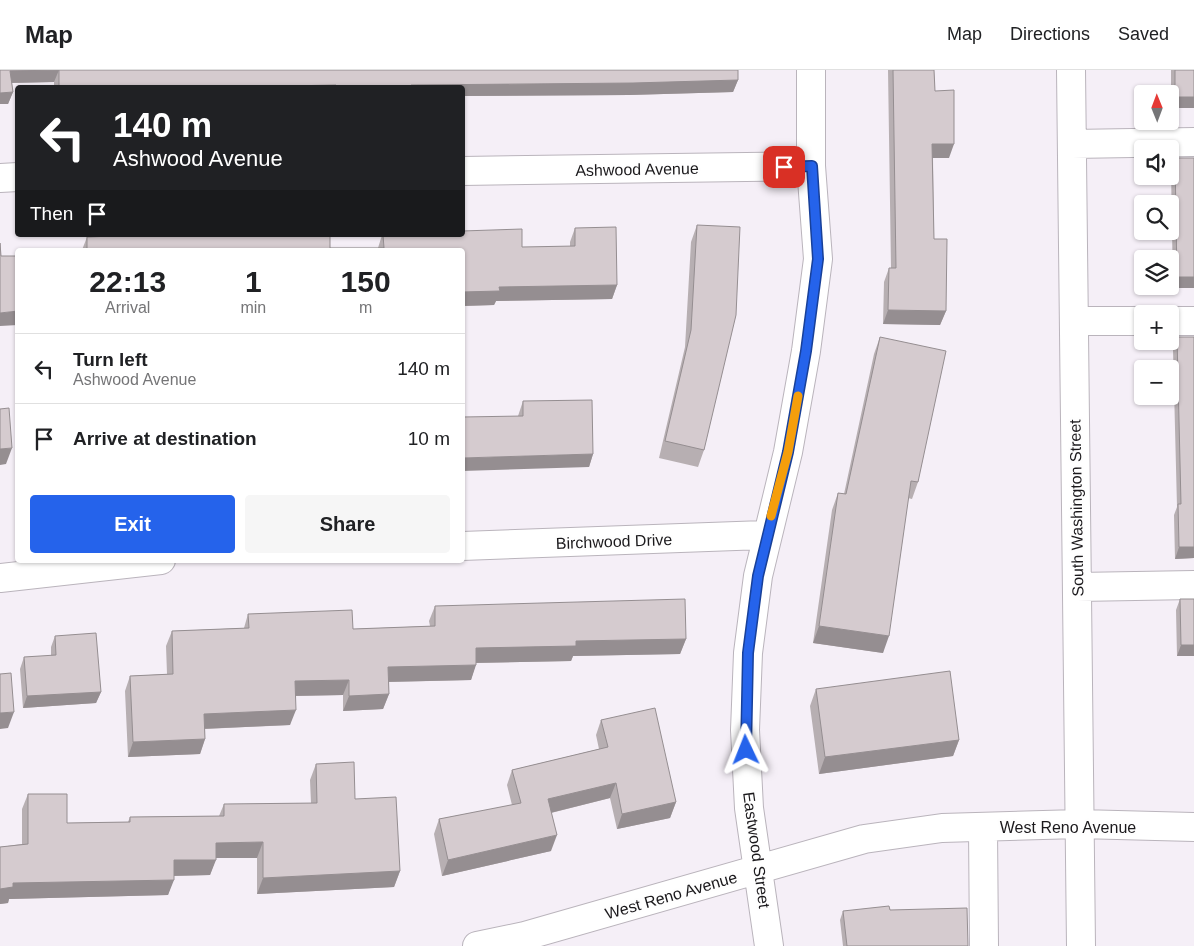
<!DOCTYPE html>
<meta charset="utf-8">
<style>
:root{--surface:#fff;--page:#f6f6f6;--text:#202124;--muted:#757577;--line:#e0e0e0;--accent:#2563eb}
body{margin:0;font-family:Helvetica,sans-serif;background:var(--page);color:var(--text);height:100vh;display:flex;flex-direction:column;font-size:19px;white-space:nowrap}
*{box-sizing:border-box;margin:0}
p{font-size:16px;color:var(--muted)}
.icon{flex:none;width:28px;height:28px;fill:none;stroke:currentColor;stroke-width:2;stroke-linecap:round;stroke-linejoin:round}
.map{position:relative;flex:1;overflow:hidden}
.drawer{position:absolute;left:15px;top:178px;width:450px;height:315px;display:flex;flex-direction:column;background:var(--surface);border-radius:5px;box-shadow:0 1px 4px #0004}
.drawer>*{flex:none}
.guide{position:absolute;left:15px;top:15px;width:450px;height:152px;border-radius:5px;box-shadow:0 1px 4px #0004;background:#202124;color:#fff;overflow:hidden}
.needle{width:32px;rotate:359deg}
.controls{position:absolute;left:1134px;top:15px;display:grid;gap:10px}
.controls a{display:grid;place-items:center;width:45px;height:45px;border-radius:5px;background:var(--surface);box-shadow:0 1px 4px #0004;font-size:25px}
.pin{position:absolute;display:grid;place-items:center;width:42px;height:42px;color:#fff;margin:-21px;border-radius:10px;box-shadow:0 2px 8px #0006}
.me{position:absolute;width:55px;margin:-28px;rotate:358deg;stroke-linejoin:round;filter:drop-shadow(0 0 4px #0008)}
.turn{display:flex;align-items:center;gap:18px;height:105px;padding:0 15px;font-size:22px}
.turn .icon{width:65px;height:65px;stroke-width:2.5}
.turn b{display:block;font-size:35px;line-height:42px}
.then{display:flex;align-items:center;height:48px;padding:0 15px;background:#0003;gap:10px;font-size:19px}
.eta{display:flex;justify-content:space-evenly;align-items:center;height:85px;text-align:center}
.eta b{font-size:30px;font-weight:800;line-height:35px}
.primary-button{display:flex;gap:10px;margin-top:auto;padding:10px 15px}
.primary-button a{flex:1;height:58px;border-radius:5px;background:var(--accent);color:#fff;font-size:20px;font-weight:800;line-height:58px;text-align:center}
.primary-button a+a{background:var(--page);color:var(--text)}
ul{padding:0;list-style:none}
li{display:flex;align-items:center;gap:15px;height:70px;padding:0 15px;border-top:1px solid var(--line)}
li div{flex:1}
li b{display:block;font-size:19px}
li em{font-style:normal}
header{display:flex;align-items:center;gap:30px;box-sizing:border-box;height:70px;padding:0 25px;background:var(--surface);border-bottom:1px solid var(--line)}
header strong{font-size:24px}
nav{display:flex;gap:28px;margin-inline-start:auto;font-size:18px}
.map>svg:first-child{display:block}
</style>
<header>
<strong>Map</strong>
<nav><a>Map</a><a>Directions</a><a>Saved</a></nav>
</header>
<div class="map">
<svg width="1194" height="876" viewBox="0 0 1194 876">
<rect width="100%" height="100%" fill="#f5eff7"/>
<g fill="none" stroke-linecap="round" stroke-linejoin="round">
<defs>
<path id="minor" d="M1071,0L1081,876
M1072,74L1194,72
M462,101L811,96
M0,108L18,107
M1074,251H1142
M1170,251H1194
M462,476L766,465
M0,508L161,490
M1077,517L1194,515
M983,758L984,876
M477,876L525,866L864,769L942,758L1079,754L1194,757
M769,876L749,738L745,660L748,583L758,506L788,382L806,281L818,189L811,96V0"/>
</defs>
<use href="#minor" stroke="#bab4bc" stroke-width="30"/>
<use href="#minor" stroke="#fff" stroke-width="28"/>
</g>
<path fill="#b7afb2" d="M0,0L738,10L733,22L629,25L462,26V18H54V12L12,13L13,22L8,34H0Z
M888,0H934L935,21L949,88H933L934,169L946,241L940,255L883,254L884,212L889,198H891Z
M1171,0H1194V38H1171Z
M1175,88L1194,218H1173L1171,100Z
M697,155L704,380L698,397L659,388L685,277L691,172Z
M575,158L617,215L612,229L496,231L494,235L462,236V180H82L87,167L330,178H378L382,165H462L522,177H570V172Z
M880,267L918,412L912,429L908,428L883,583L813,573L832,440L838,423L844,424L874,284Z
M1177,267H1194V488L1175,489L1174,445L1177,437L1173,279Z
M523,331L593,384L589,397L518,346Z
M1180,529L1194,586H1177L1176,540Z
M435,536L686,569L680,584L573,586L571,591L476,593L471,610L389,612V624L383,639L343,641V625L295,626L290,655L205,659V669L200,684L128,687L125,621L130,606L167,604L166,576L172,561L244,558L248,544L353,559L430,556L429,551Z
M55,566L101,622L96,633L23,638L20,599L24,587L51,586V577Z
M816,619L959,670L953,686L819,704L810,636Z
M601,650L676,732L670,748L617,759L610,728L551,743V781L442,806L434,764L439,749L512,735L507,715L512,700L599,679L596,665Z
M316,694L355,729L400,801L394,817L257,824V788H216L210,805L174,806L168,825L9,829L8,833L0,834V777L22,774V739L28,724L67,753L128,752L130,747L219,746L224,734L311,733L310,710Z
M890,840L968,876H843L840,850L843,841Z"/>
<path fill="#958e91" d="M59,0L54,12L6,13L10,1Z
M738,10L733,22L629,25L462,26V18H410L411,15Z
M336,15L335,18H188Z
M13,22L8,34H0V23Z
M1175,27H1194V38H1171Z
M932,74H954L949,88H927Z
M1177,207H1194V218H1173Z
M617,215L612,229L496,231L494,235L462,236V222L499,217Z
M888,240L946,241L940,255L883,254Z
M18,241V255L0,256V243Z
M12,378L6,394L0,395V379Z
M593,384L589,397L462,401V388Z
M1179,477H1194V488L1175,489Z
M819,556L889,566L883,583L813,573Z
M686,569L680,584L573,586L571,591L470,593L476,578L576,571Z
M1181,575H1194V586H1177Z
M476,595L471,610L382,612L388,597Z
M349,610L343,625L289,626L295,611Z
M101,622L96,633L23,638L27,626Z
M389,624L383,639L343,641L349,626Z
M296,640L290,655L199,659L204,644Z
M14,642L8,658L0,659V643Z
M205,669L200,684L128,687L133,672Z
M959,670L953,686L819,704L825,687Z
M616,713L610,728L542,745L548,729Z
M676,732L670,748L617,759L622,744Z
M557,765L551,781L442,806L448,790Z
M263,772L257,788H210L216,773Z
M174,790H216L210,805L168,806Z
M400,801L394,817L257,824L263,808Z
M174,810L168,825L9,829L8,833L0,834V819L13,813Z"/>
<path fill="#d5cbcf" stroke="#958e91" d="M0,0H738V10L633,13L411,15V18H336V15L188,18H59V0L10,1L13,22L0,23Z
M893,0H934L935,21L954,20V74H932L934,169H947L946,241L888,240L889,198H896Z
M1175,0H1194V27H1175Z
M1175,88H1194V207H1177Z
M697,155L740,157L736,245L704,380L665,371L691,260Z
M616,157L617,215L499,217L500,221L462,222V180H87V167L141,165H330V178H384L383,165H462V161L522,159V177L575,176V158Z
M0,173L1,186H18V241L0,243Z
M880,267L946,281L918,412L911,411L889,566L819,556L838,423L846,424Z
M1177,267H1194V477H1179L1178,434H1181Z
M592,330L593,384L462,388V347L523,346V331Z
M9,338L12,378L0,379V339Z
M685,529L686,569L576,571V576L476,578V595L388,597L389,624L349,626V610L295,611L296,640L204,644L205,669L133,672L130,606L173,604L172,561L249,558L248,544L352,540L353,559L435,556V536Z
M1180,529H1194V575H1181Z
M96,563L101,622L27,626L24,587L56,585L55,566Z
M950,601L959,670L825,687L816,619Z
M11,603L14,642L0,643V604Z
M655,638L676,732L622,744L616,713L548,729L557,765L448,790L439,749L521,733L512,700L608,677L601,650Z
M354,692L355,729L396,727L400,801L263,808V772L216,773V790H174V810L13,813V817L0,819V777L28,774V724H67V753L130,752V747L224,746V734L317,733L316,694Z
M889,836L890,840L967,838L968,876H847L843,841Z"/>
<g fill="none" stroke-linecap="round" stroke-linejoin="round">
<defs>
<path id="route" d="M746,680L748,583L758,506L788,382L806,281L818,189L812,96L784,97"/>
</defs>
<use href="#route" stroke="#184099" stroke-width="12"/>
<use href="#route" stroke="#2563eb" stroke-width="9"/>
<path stroke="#f59e0b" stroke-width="9" d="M771,446L788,382L798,326"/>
</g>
<g text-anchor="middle" stroke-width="5" stroke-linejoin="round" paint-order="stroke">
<g font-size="16" fill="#1b191c" stroke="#fefefe">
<text transform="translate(637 99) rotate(-1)" y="6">Ashwood Avenue</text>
<text transform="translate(1076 438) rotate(-91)" y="6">South Washington Street</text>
<text transform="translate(614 471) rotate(-2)" y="6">Birchwood Drive</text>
<text x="1068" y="763">West Reno Avenue</text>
<text transform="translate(757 780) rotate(82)" y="6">Eastwood Street</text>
<text transform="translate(671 825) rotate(-16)" y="6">West Reno Avenue</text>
</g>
</g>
</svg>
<div class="controls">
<a><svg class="needle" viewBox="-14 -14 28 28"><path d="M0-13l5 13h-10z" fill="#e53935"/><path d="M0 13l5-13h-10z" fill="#757577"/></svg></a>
<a><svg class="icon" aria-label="sound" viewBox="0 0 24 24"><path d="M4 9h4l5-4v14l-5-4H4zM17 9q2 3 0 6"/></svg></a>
<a><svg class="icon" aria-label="search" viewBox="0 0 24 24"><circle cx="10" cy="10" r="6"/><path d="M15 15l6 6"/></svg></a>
<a><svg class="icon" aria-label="layers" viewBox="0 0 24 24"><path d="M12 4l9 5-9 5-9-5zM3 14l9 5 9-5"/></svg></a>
<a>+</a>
<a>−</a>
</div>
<div class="pin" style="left:784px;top:97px;background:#d93025"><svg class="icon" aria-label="arrive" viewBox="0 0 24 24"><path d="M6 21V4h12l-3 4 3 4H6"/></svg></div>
<svg class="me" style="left:746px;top:680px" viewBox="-20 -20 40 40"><path d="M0-17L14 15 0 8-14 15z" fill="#2563eb" stroke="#fff" stroke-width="4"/></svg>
<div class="guide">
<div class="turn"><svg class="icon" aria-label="left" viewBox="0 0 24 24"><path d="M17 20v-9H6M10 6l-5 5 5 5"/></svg><div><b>140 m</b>Ashwood Avenue</div></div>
<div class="then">Then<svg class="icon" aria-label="arrive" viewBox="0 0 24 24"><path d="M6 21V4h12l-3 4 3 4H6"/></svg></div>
</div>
<section class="drawer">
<div class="eta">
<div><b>22:13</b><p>Arrival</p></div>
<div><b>1</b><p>min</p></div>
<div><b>150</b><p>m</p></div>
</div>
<ul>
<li><svg class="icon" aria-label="left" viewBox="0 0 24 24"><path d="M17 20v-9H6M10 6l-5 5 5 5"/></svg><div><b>Turn left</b><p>Ashwood Avenue</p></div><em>140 m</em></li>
<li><svg class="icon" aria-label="arrive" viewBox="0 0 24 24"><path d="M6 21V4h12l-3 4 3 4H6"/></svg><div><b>Arrive at destination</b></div><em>10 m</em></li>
</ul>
<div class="primary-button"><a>Exit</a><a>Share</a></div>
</section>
</div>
